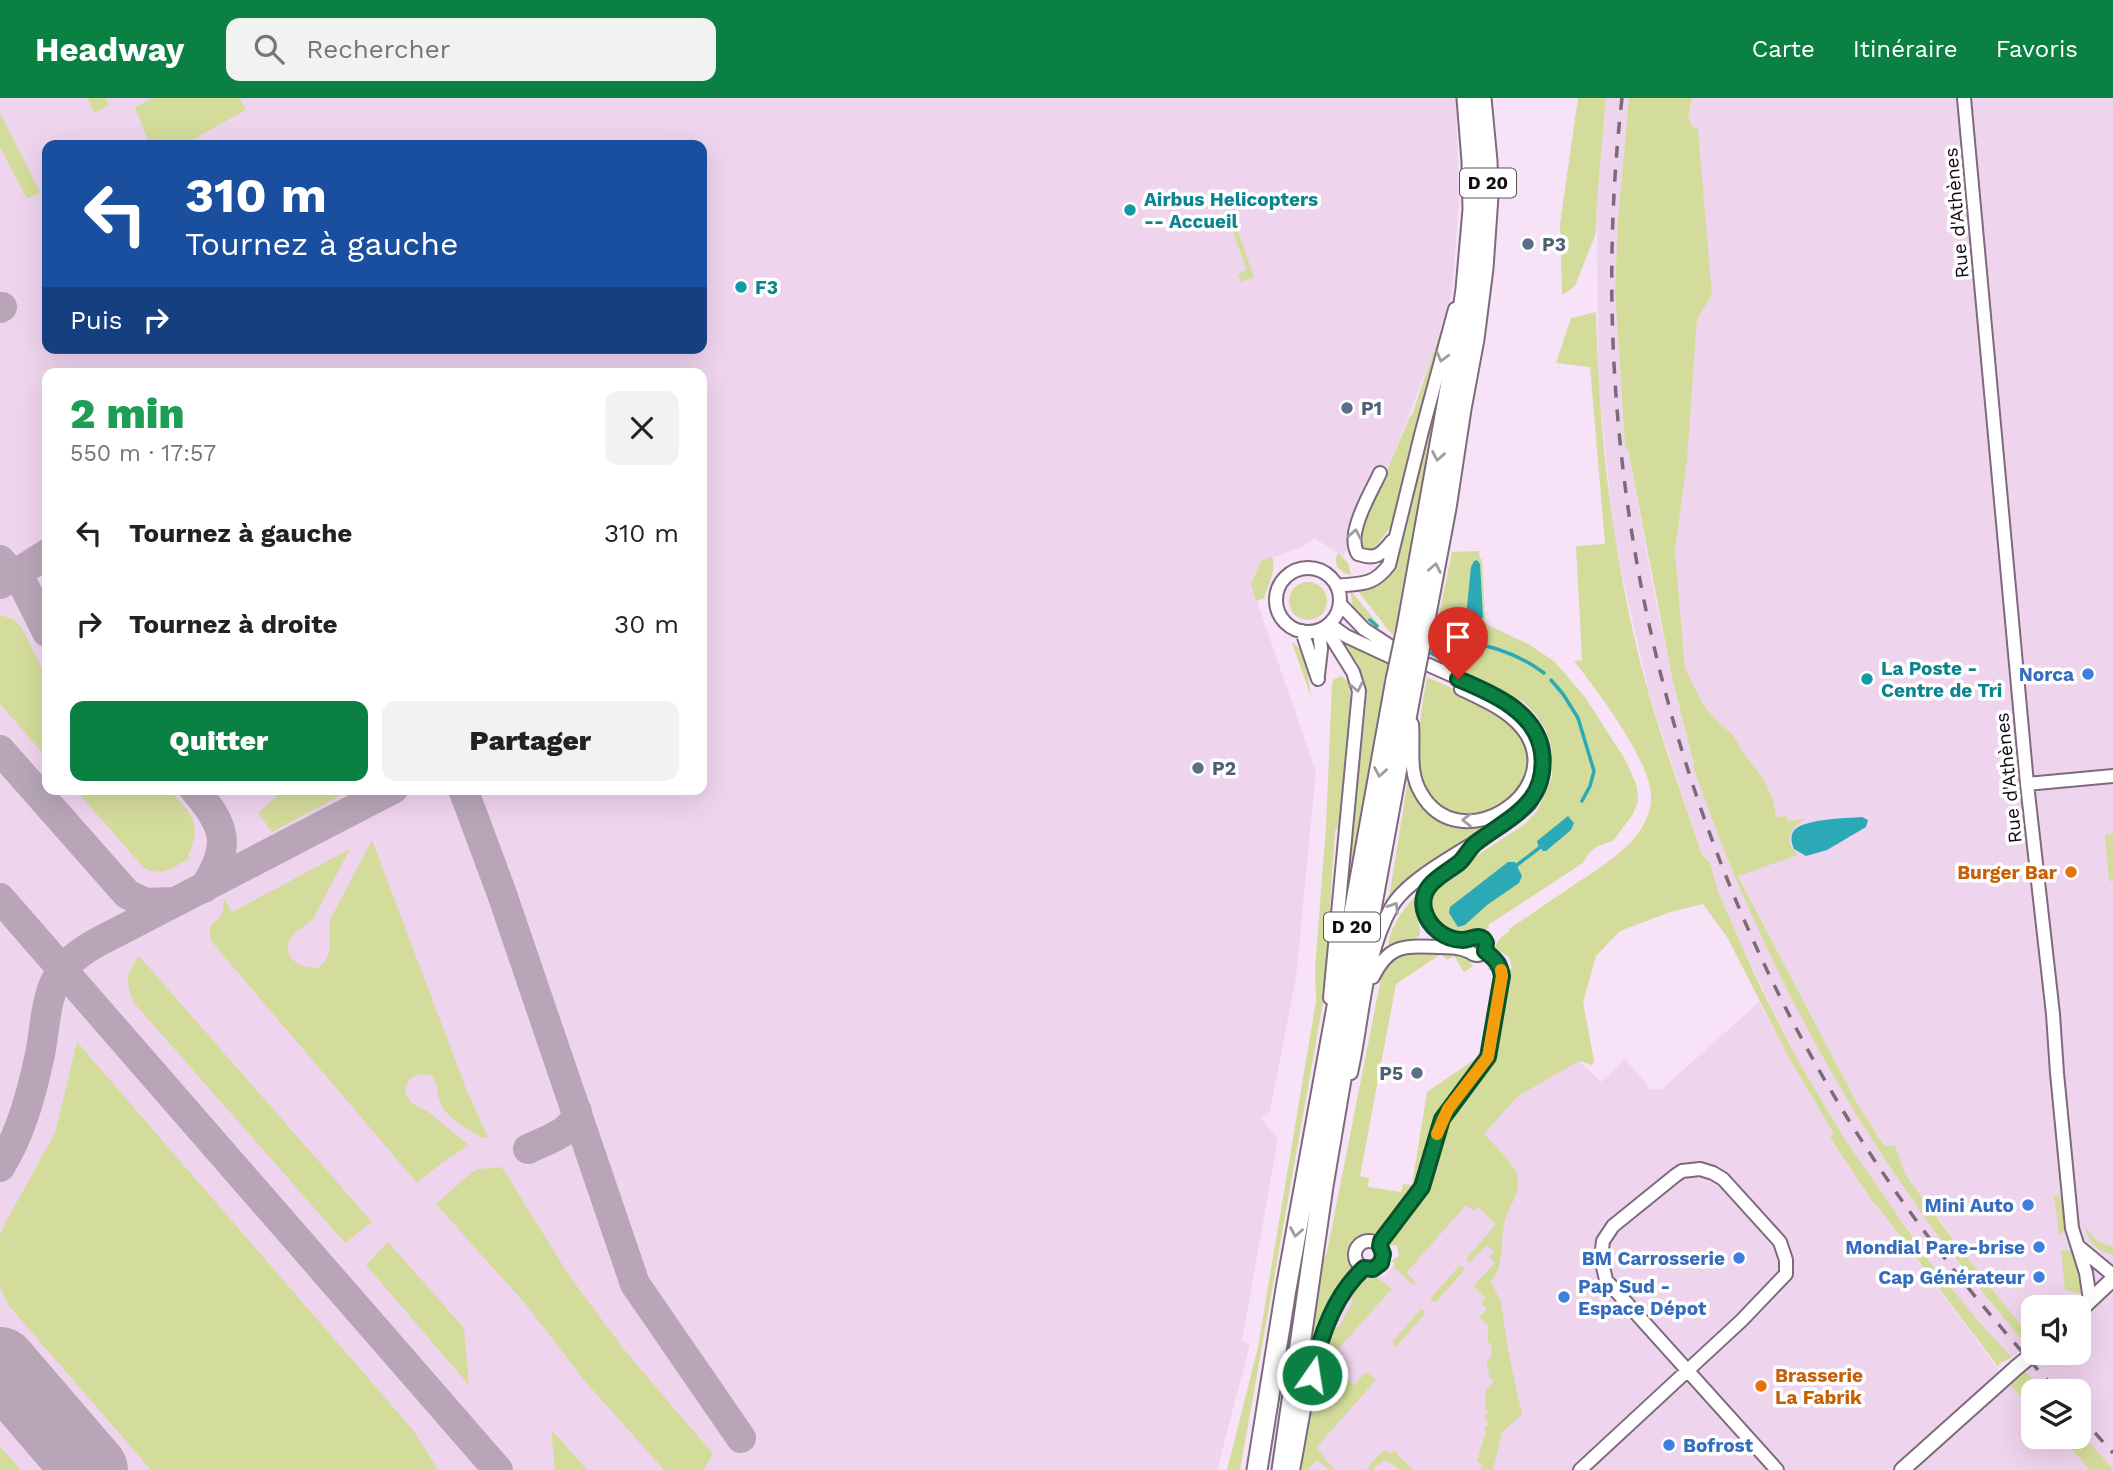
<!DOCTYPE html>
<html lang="fr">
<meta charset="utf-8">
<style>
:root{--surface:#fff;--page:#f2f2f2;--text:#222;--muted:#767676;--accent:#0b8043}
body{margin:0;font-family:"Work Sans",sans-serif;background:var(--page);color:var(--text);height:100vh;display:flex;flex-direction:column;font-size:26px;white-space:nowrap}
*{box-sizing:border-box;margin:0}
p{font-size:23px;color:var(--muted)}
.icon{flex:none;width:38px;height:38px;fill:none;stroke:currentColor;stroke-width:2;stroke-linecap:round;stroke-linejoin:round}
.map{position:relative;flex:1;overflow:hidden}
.panel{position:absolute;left:42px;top:270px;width:665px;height:427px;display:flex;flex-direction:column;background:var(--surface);border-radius:14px;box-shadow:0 7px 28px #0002}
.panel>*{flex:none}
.banner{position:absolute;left:42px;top:42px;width:665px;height:214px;border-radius:14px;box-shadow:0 7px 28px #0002;background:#1a4fa0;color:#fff;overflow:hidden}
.buttons{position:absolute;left:2021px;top:1197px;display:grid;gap:14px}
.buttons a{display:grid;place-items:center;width:70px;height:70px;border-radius:14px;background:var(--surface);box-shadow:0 7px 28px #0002;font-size:35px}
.pin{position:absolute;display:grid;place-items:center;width:60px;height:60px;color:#fff;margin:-72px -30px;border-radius:50% 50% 50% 0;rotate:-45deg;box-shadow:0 0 7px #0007}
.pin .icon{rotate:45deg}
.me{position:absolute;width:77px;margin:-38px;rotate:13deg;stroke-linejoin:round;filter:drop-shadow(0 0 5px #0008)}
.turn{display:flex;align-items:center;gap:24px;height:147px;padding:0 28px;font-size:32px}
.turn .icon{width:91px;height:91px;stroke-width:2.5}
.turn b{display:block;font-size:49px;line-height:60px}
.then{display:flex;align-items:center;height:66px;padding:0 28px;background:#0003;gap:14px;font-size:26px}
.round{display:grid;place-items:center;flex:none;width:74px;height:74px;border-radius:14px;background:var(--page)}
.headline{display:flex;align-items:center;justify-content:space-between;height:119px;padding:0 28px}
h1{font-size:42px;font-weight:800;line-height:52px;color:#1e9e55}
.button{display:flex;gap:14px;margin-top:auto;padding:14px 28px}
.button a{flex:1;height:80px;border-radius:14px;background:var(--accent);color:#fff;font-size:28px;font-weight:800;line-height:80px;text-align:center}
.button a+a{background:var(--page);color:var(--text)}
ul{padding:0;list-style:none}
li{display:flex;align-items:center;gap:21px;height:91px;padding:0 28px}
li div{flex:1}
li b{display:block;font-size:26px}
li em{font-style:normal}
header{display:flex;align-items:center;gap:42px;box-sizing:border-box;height:98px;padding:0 35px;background:var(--accent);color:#fff}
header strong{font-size:33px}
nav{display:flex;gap:38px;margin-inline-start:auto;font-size:24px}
.search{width:490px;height:63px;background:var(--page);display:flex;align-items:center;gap:18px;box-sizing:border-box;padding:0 24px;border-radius:14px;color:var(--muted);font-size:26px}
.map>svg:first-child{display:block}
</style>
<header>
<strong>Headway</strong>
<div class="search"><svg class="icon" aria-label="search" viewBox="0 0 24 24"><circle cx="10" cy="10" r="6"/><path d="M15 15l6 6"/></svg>Rechercher</div>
<nav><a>Carte</a><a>Itinéraire</a><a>Favoris</a></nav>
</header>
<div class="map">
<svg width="2113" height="1372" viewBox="0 0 2113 1372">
<rect width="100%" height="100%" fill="#f8e2f7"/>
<path fill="#efd4ee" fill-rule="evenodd" d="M0,0H1456L1459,103L1452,195L1431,260L1385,378L1343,459L1315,440L1301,449L1262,463L1251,486L1316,674L1296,879L1270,1013L1261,1021L1278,1040L1242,1243L1250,1246L1217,1372H0ZM47,47H702V250H47ZM47,275H702V691H47Z
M1606,0H1629L1618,121L1615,193L1625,348L1628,352L1655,499L1672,579L1694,666L1693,670L1730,766L1756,826L1828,968L1861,1023L1905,1091L1959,1165L2026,1247L2012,1259L1987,1233L1932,1167L1844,1040L1796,959L1737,838L1719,796L1710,765L1702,757L1650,599L1615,445L1598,281L1597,103Z
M1692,0H2113V1371L2079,1333V1293H2043L2025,1273L2042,1258L2040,1255H2079V1209H2034L2033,1245L1905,1076L1895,1047L1884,1048L1857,1005L1738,777L1797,757L1790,745V735L1796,727L1806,722L1788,723L1776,719L1773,702L1766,685L1745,657L1733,637L1716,622L1703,606L1685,570L1675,453L1687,363L1697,221L1712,197L1693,29L1688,20Z
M1759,904L1789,960L1834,1036L1830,1041L1873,1104L1881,1113L2010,1287L2033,1314L2034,1339H2055L2062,1347L2065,1345L2090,1372H1297L1330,1231L1347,1200L1361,1184L1372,1179L1384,1178L1398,1162V1144L1512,992L1579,963L1601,984L1625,961L1651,991H1662Z"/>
<path fill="#d4dc9b" d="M87,0H105L109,7L94,15Z
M152,0H240L246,12L192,42L185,47H150L135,10Z
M1578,0H1606L1597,103L1596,135L1575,188L1562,197L1560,126Z
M1629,0H1692L1688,20L1693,29L1698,31L1712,197L1697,221L1687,363L1675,453L1685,570L1703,606L1716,622L1733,637L1745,657L1766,685L1773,702L1776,719L1787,718L1788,723L1806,721C1791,729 1782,741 1798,757L1738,778L1857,1005L1884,1048L1895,1047L1905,1076L1953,1141L2029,1238L2033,1235V1243L2032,1245L2030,1243L2026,1247C1984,1196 1942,1146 1905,1091C1835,990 1776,878 1729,764C1716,733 1705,701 1693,669L1694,666L1672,579L1628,352L1625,348L1615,193L1618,121Z
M0,15L39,92V95L27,101L0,49Z
M1238,133L1254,179L1241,184L1238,176L1247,172L1233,135Z
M1450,205L1426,288L1395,423L1375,450L1370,452L1364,451L1359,442L1362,432L1410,318L1412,317Z
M1596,214C1599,343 1614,475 1650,600C1665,652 1685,705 1702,757L1710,765L1719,796L1757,882L1796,959L1844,1040L1932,1167L1987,1233L2012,1259L1999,1266V1270L1881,1113L1873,1104L1830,1040L1834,1036L1789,960L1727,839L1703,806L1670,814L1620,833L1596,858L1583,904L1594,963L1592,967L1579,963L1518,998L1484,1036C1492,1045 1511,1063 1516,1074C1524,1094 1508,1107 1504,1126C1500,1147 1505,1166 1491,1184L1501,1204L1508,1252L1522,1317L1502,1334L1493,1372H1480L1483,1368L1477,1363L1486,1333L1484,1331L1489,1325L1484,1321L1488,1313L1485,1311L1486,1291L1494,1283L1488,1278L1490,1275L1487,1272V1261H1489L1492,1256L1491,1246L1488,1244V1227L1479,1219L1487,1211L1481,1205L1485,1201L1484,1198L1473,1188L1495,1165L1489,1159L1494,1153L1487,1147L1470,1165L1466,1161L1496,1126L1478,1109L1474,1113L1466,1107L1406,1175L1416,1184L1413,1187L1394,1169L1395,1168L1392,1162L1399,1158L1397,1148L1389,1147L1393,1137L1427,1091L1448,1022L1494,961L1508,872L1512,870L1509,859L1494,850L1501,839L1510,833L1509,831C1530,817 1550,803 1571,789C1602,768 1653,741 1651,696C1649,661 1596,591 1574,563L1582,562L1576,448L1605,446L1590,269L1556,265L1571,220Z
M1440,291L1397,523L1393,537L1385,529L1383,525L1357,492C1375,490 1386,484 1395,467L1431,317Z
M1479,453L1480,461H1482L1485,523L1488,527L1530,547L1555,564L1585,599L1626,663L1637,689L1638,703L1633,716L1613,743C1598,747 1590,751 1583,765L1488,827L1489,830C1459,842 1452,838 1428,819L1427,801L1438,783L1525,726L1537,713L1552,680V651L1546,632L1536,617L1525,605L1458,570V565L1449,564L1431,556L1452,454Z
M1338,455L1348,465L1351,477C1339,474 1332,466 1338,455Z
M1272,459C1277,473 1268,486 1264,500L1256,503L1251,486L1261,463Z
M1289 503a19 19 0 1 1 38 0a19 19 0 1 1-38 0Z
M1350,492L1379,527L1378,531L1353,511Z
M0,517L13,521L22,530L47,581V660L0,606Z
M1347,544L1389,560L1348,797L1345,796L1367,594L1358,565L1346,550Z
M1292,545H1294L1305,557L1311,599Z
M1341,578L1349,584L1351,607L1338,730L1335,733L1324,899L1240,1372H1227L1258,1249L1316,903L1315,870L1326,729L1332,586L1333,582Z
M1427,579C1459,594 1495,606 1517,634C1537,659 1524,691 1502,708C1499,710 1497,713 1493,715C1489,716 1482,716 1478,716C1452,719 1428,705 1420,679C1418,673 1419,665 1419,658C1418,631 1422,606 1427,579Z
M1408,681C1417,708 1441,729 1470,729C1477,729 1485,727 1491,727L1389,800Z
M75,691H169C190,716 204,723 188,757L189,761C171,770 162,780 143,769Z
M285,691H353L272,734L258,715Z
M2113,736V783H2109L2105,737Z
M372,742L467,993L488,1039L483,1040C471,1033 444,1018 440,1004C436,993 439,987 431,977L419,976L411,980L405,989L407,999L412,1005L427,1013L469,1047L443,1064L417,1085L211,843C207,822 215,828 222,815C224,811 223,806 224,801L232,814L350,751L313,821C308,826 299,831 295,835C277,854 296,871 318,870C336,857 327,840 330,822Z
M1420,795L1417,810L1420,837L1412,843L1388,852C1388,831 1404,808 1420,795Z
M1418,851L1464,857L1473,868L1464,874L1454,858L1447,862L1441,856L1396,886L1360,1078L1369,1080L1368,1089L1401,1094L1403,1086L1412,1087L1427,994L1481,957L1495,873L1487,871L1493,867L1498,872L1484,957L1448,1004L1419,1086L1383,1133C1375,1136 1367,1135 1360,1139C1348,1146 1348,1160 1355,1170L1324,1217L1314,1245L1309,1250L1307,1249L1323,1164L1327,1154L1384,865L1386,862Z
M139,858L372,1124L345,1145L134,905C125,882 125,878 139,858Z
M77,944L413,1332L438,1372H151L9,1208L0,1189V1138L4,1127L55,1035Z
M499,1069L503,1071L570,1179L626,1254L713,1356L703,1372H664L583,1281L528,1209L436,1106L472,1074L479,1071Z
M2054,1097L2062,1100L2065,1133L2059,1137Z
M2084,1126C2091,1139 2098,1146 2113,1148V1157C2095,1152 2088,1143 2084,1126Z
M388,1144L464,1230L469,1287L366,1167Z
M2061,1152L2071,1153C2080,1166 2083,1181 2081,1196L2065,1192Z
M1460,1167L1465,1171L1437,1203L1433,1204L1430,1201Z
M1376,1179L1392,1191L1331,1259L1339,1266L1336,1270L1354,1287L1366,1274L1376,1282L1316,1350L1325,1359L1324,1361L1336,1372H1329L1317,1362L1308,1372H1297L1321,1257L1332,1230L1339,1229L1353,1203L1351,1196L1364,1181Z
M1421,1211L1424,1213L1423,1218L1395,1250L1393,1243Z
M2025,1273L2043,1293H2034L2033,1314L2010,1287Z
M551,1331L587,1372H555Z
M2079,1333L2113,1371V1372H2090L2066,1345L2062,1347L2055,1339H2079Z
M0,1348L21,1372H0Z
M1385,1351L1390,1356L1394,1352L1398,1355L1397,1357L1414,1372H1401L1386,1362L1374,1369V1372H1367L1370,1366Z"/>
<path fill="#2ca9b7" d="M1477,462L1480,466L1483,519L1478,526L1469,525L1466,518L1471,469L1474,463Z
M1568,718L1574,725L1571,732L1546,753H1543L1538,747L1537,743Z
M1862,719L1868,722L1866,729L1827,752L1806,758L1794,751C1792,746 1790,740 1793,734C1799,721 1848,720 1862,719Z
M1508,764H1515L1522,778L1519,785L1487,807L1465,827L1458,829L1449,815L1450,809Z"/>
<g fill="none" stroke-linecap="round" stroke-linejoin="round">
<path stroke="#2ca9b7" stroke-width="3.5" d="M1370,522L1377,528
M1443,543C1478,542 1516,554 1544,575
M1431,555L1440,560L1446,518H1466
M1551,582L1563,596L1578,620L1594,673L1590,688L1582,703
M1517,767L1543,747"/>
<path stroke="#b8a6b8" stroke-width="30" d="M0,210L2,209
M0,462L25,490L47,534
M0,486L47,456
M0,652L127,796L145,805L174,804
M194,691C226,728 232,748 204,790
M463,691L502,796L635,1186L741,1340
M0,800L498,1372
M528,1051C546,1042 574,1035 577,1013
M0,1069C21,1036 32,994 40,956C45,932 45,904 56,882C65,865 80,854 96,845L393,691"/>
<path stroke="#b8a6b8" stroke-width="74" d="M0,1266L91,1372"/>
<defs>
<path id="minor" d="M1964,0L2027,686L2053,916L2057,975L2072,1130L2086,1175L2090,1202
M1380,375C1371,395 1345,436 1358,456C1376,462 1381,457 1392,443
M1276 502a32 32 0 1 1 64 0a32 32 0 1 1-64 0Z
M1337,488C1362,485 1373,488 1389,467L1422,333L1455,211
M1340,506L1364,531L1393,550
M1329,526L1346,538L1391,559
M1325,529L1353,574L1359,593L1330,900
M1302,533L1318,581
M1318,577L1321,551L1319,532
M1412,626C1414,650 1408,673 1421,695C1458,761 1563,698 1527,637C1513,614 1484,602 1461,591
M2027,686L2113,678
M1456,766C1445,774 1428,783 1424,797C1415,824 1447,847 1472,841
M1468 848a9 9 0 1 1 18 0a9 9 0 1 1-18 0Z
M1373,879C1389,846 1404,848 1437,849C1449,849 1459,849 1470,854
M1351,975C1363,923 1364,858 1391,810C1408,778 1474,748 1505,725C1513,719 1524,713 1530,705C1536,697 1538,684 1541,675C1560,616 1469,586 1429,567
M1355 1157a14 14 0 1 1 28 0a14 14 0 1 1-28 0Z
M1380,1148L1384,1139L1421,1089L1442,1021L1488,959L1502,878L1499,865L1485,853
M2079,1149L2113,1177
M1293,1372C1306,1308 1313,1216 1364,1170
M1580,1372L1742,1222L1786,1176V1162L1780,1144L1723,1081L1713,1075L1700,1071L1682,1073L1676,1077L1613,1128L1603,1143L1601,1160L1606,1182L1777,1372"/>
<path id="tertiary" d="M2079,1213L2113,1181
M1902,1372L2017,1269"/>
<path id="trunk" d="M1407,530L1459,240L1466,191L1473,112L1472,63L1467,0
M1422,537L1446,410L1461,311L1474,241L1483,170L1488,98L1487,63L1481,0
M1257,1372L1286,1191L1396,582
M1282,1372L1323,1088L1354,904L1412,588"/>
</defs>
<use href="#minor" stroke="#7d6a7d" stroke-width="16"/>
<use href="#tertiary" stroke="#7d6a7d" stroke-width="18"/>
<use href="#trunk" stroke="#7d6a7d" stroke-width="23"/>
<use href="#minor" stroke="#fff" stroke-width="12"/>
<use href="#tertiary" stroke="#fff" stroke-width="14"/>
<use href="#trunk" stroke="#fff" stroke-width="19"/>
<path stroke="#796b78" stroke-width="3.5" stroke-dasharray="12 12" stroke-linecap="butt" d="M1622,0C1580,369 1668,750 1873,1060C1927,1143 1991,1220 2057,1293
M2079,1317L2113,1355"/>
<defs>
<path id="tertiary-bridge" d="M2017,1269L2034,1255"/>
<path id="trunk-bridge" d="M1396,582L1407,530
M1412,588L1422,537"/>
</defs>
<use href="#tertiary-bridge" stroke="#7d6a7d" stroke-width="18" stroke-linecap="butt"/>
<use href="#trunk-bridge" stroke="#7d6a7d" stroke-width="23" stroke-linecap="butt"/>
<use href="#tertiary-bridge" stroke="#fff" stroke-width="14"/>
<use href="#trunk-bridge" stroke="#fff" stroke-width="19"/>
</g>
<defs><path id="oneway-chevron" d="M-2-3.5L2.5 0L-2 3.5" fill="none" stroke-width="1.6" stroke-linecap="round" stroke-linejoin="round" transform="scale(1.75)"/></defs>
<g stroke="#a09da0">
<use href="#oneway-chevron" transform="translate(1442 259) rotate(105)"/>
<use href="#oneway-chevron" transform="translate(1438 358) rotate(100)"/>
<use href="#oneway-chevron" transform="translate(1355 436) rotate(-80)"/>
<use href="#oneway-chevron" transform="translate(1435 470) rotate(-79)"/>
<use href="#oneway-chevron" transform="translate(1357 589) rotate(79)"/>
<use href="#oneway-chevron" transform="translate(1380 674) rotate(100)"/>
<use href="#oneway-chevron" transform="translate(1467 722) rotate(-179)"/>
<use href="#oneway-chevron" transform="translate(1394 809) rotate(-57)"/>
<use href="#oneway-chevron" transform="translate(1296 1134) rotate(100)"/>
</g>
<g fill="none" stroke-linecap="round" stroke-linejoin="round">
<defs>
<path id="route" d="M1312,1277C1320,1238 1334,1197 1364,1170L1373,1171L1381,1165L1383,1156L1380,1148L1381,1143L1422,1089L1442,1021L1488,959L1502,878C1500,866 1495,861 1485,853L1486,845C1484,841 1484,840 1478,839C1473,839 1468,842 1463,842C1445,842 1428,829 1424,811C1419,786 1444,777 1460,764C1466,758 1470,749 1477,744C1510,719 1548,705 1542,655C1537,614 1492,595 1458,581"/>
</defs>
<use href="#route" stroke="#07532c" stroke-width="18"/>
<use href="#route" stroke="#0b8043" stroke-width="12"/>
<path stroke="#f59e0b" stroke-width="12" d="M1437,1036L1448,1011L1488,959L1502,878L1501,872"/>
</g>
<g fill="#0f9aa8" stroke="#fff" stroke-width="2.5">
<circle cx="1130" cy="112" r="7"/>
<circle cx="741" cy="189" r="7"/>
<circle cx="1867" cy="581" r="7"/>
</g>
<g fill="#5c6f8a" stroke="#fff" stroke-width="2.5">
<circle cx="1528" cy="146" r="7"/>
<circle cx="1347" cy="310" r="7"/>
<circle cx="1198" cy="670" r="7"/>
<circle cx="1417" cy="975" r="7"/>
</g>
<g fill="#3f7fe0" stroke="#fff" stroke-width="2.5">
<circle cx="2088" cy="576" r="7"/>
<circle cx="2028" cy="1107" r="7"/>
<circle cx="2039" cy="1149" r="7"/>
<circle cx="1739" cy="1160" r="7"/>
<circle cx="2039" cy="1179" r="7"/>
<circle cx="1564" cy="1199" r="7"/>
<circle cx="1669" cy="1347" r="7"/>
</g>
<g fill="#e8710a" stroke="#fff" stroke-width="2.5">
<circle cx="2071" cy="774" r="7"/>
<circle cx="1761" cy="1288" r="7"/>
</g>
<g text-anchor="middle" stroke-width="7" stroke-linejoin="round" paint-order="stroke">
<g fill="#fff" stroke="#585458" stroke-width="2">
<rect x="1460" y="70.5" width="56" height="29" rx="5"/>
<rect x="1324" y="814.5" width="56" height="29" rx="5"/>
</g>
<g font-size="18" font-weight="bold" fill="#110a11">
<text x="1488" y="91">D 20</text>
<text x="1352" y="835">D 20</text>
</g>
<g font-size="19" font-weight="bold" fill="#0d838f" stroke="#fff" text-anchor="start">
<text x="1144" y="108">Airbus Helicopters<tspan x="1144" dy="22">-- Accueil</tspan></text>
<text x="755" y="196">F3</text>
<text x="1881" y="577">La Poste -<tspan x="1881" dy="22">Centre de Tri</tspan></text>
</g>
<g font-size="19" fill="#110a11" stroke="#fff">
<text transform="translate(1956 115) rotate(-95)" y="7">Rue d'Athènes</text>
<text transform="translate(2008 680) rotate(-96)" y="7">Rue d'Athènes</text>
</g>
<g font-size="19" font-weight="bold" fill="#4e5e75" stroke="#fff" text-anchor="start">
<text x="1542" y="153">P3</text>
<text x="1361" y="317">P1</text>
<text x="1212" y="677">P2</text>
<text x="1403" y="982" text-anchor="end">P5</text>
</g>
<g font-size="19" font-weight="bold" fill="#366cbe" stroke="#fff" text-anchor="end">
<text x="2074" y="583">Norca</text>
<text x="2014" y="1114">Mini Auto</text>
<text x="2025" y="1156">Mondial Pare-brise</text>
<text x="1725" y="1167">BM Carrosserie</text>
<text x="2025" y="1186">Cap Générateur</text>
<text x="1578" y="1195" text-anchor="start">Pap Sud -<tspan x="1578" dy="22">Espace Dépot</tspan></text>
<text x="1683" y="1354" text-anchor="start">Bofrost</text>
</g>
<g font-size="19" font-weight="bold" fill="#c56008" stroke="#fff" text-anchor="end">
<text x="2057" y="781">Burger Bar</text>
<text x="1775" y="1284" text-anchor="start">Brasserie<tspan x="1775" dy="22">La Fabrik</tspan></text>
</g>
</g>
</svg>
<div class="buttons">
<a><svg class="icon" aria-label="sound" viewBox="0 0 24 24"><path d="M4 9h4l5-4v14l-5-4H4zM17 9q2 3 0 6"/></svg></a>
<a><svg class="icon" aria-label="layers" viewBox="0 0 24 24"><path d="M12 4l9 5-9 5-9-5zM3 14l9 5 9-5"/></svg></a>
</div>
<div class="pin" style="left:1458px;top:581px;background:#d93025"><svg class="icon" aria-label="arrive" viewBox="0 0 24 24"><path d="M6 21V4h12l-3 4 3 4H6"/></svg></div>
<svg class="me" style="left:1312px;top:1277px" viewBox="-20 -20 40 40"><circle r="17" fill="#0b8043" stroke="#fff" stroke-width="3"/><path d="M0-11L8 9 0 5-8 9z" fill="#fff"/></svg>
<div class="banner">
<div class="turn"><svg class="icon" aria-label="left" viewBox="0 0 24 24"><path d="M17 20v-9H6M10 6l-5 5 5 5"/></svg><div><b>310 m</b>Tournez à gauche</div></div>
<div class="then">Puis<svg class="icon" aria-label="right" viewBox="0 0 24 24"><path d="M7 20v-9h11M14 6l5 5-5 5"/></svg></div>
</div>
<section class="panel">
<div class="headline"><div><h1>2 min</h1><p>550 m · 17:57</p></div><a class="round"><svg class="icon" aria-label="close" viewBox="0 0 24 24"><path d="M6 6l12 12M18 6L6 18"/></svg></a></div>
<ul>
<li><svg class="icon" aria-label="left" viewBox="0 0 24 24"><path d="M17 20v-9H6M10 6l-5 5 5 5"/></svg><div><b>Tournez à gauche</b></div><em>310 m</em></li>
<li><svg class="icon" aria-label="right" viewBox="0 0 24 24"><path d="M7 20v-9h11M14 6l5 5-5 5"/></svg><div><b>Tournez à droite</b></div><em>30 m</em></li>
</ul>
<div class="button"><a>Quitter</a><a>Partager</a></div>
</section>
</div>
